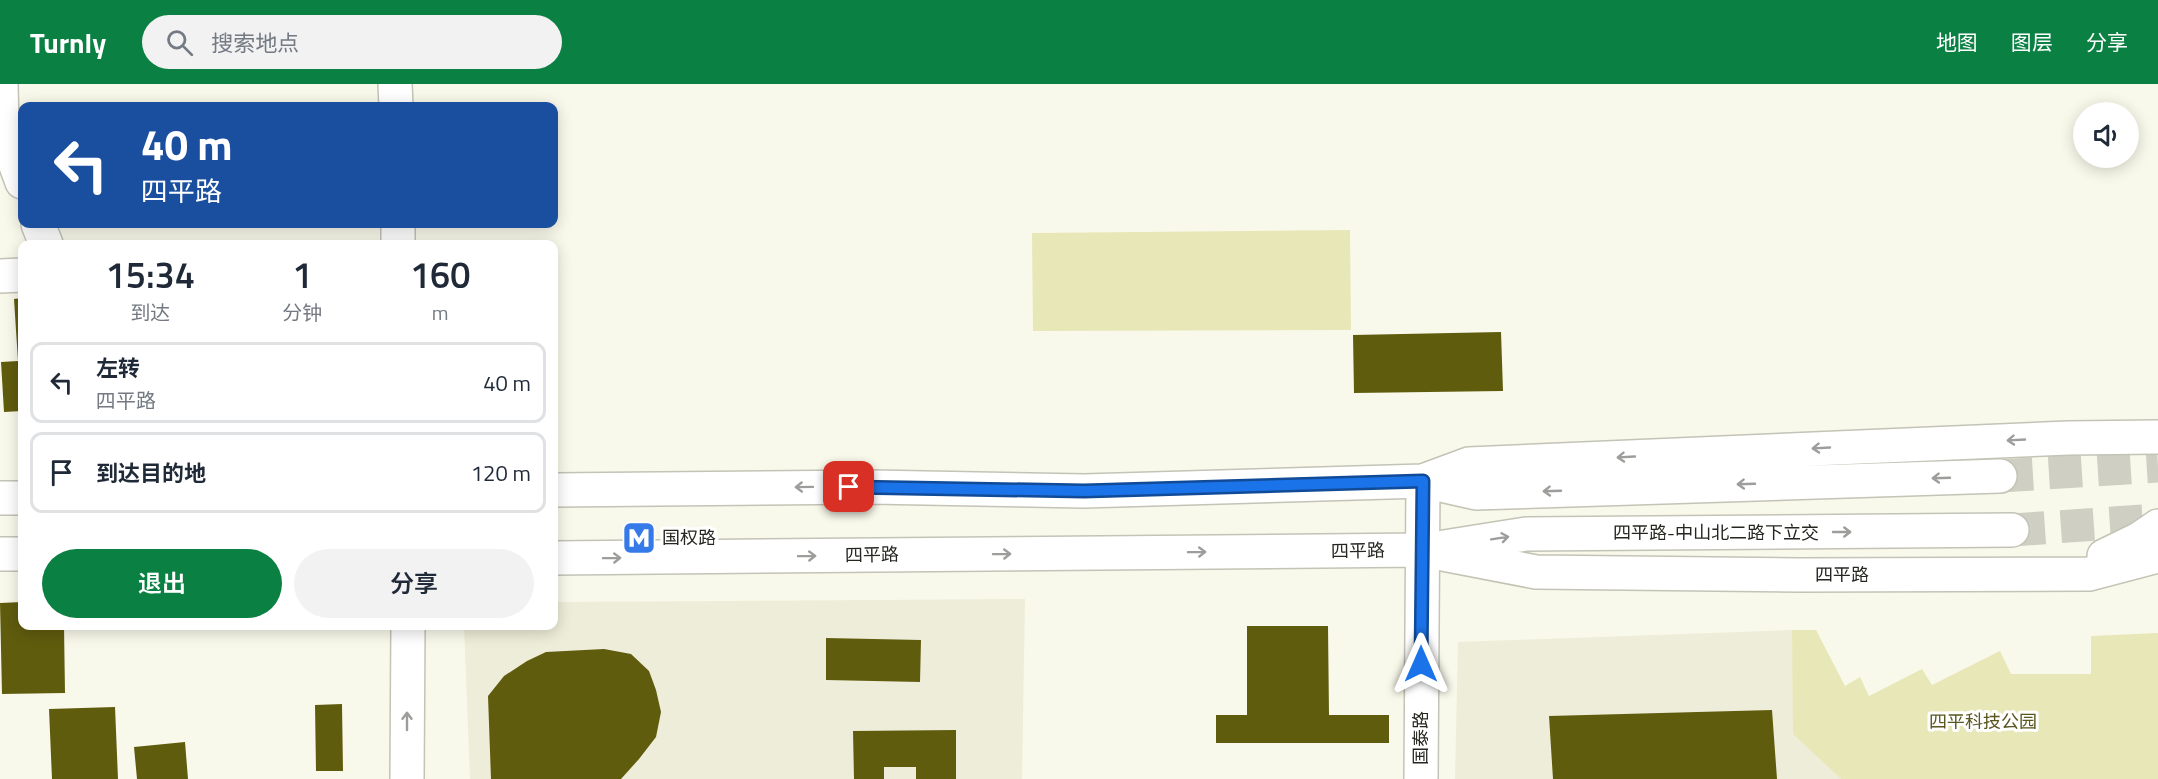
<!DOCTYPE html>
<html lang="zh">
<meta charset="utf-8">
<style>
:root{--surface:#fff;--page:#f2f2f3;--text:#1f2937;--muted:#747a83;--line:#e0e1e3;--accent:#0b8043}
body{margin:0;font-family:"Titillium Web","Noto Sans SC",sans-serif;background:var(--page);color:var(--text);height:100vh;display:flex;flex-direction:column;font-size:22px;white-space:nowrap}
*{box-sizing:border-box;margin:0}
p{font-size:20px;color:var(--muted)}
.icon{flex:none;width:33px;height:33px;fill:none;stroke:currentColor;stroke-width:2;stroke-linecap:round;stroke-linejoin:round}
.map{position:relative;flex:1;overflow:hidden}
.sheet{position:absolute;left:18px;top:156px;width:540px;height:390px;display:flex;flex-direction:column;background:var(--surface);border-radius:12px;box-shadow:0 3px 15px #0003}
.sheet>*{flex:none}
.top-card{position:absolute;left:18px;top:18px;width:540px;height:126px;border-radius:12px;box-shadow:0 3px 15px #0003;background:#1a4fa0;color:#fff;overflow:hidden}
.controls{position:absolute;left:2073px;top:18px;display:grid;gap:12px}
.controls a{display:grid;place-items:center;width:66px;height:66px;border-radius:50%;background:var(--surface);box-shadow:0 3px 15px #0003;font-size:30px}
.pin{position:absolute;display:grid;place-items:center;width:51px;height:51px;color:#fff;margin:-26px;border-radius:12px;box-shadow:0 3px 9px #0006}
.me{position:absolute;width:66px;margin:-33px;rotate:0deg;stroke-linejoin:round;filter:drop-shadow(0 0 4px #0008)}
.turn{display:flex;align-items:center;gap:21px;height:126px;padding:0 24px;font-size:27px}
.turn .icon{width:78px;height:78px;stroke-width:2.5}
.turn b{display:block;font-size:42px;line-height:51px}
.eta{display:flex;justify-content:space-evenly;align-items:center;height:102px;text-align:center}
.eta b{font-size:36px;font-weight:600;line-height:42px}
.primary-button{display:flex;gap:12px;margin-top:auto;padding:12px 24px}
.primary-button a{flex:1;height:69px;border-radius:36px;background:var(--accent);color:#fff;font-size:24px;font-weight:600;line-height:69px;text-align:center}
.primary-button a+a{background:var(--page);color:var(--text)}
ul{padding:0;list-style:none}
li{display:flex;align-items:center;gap:18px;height:81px;margin:0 12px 9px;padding:0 12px;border:3px solid var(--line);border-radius:12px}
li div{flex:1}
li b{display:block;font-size:22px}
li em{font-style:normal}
header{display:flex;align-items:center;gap:36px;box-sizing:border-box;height:84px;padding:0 30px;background:var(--accent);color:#fff}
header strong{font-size:28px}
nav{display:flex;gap:33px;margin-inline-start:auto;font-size:21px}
.search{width:420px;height:54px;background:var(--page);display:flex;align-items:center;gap:15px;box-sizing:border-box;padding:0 21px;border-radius:33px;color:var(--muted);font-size:22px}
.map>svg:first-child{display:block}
</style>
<header>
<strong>Turnly</strong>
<div class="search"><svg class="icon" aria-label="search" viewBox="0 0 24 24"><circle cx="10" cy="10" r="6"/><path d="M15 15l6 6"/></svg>搜索地点</div>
<nav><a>地图</a><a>图层</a><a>分享</a></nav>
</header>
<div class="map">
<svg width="2158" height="695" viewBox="0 0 2158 695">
<rect width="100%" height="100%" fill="#f9f9eb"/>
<path fill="#eeedd9" d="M1025,515L1022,695H470L464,542H554V518Z
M1792,546L1794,650L1841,695H1455L1458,558Z"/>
<path fill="#e8e7b8" d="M1350,146L1351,246L1033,247L1032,149Z
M1792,546H1816L1845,602L1860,593L1869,612L1922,585L1932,601L2000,567L2011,590H2091V552L2158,549V695H1841L1793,650Z"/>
<path fill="#605c0e" d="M22,214V327L4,328L1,278L18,277L14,215Z
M1501,248L1503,307L1354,309L1353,251Z
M22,518V542H64L65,609L2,610L0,519Z
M1247,542H1328L1329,631H1389V659H1216V631H1247Z
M826,554L921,556L920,598L826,596Z
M604,565L631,570L649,587L656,606L661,628L656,653L639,675L621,695H491L488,612L504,592L527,577L546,568Z
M342,620L343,687H316L315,621Z
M115,623L118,695H52L49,625Z
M1772,626L1777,695H1553L1549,632Z
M956,646V695H916V683H884V695H854L853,647Z
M185,658L188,695H137L134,663Z"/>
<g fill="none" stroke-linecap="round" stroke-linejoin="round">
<path stroke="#cfcfc3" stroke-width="33" stroke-dasharray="33 16" stroke-linecap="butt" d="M2000,392L2158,382
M2012,446L2158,436"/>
<defs>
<path id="minor" d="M1,0L2,44L22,98
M395,0L396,22
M38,140L46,160
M398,140V160
M0,192L22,191
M407,695L408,542
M1421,695L1423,397"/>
<path id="major" d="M1423,397L1476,409L2000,392
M554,406L872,403L1084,407L1423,397L1469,380L2068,354L2158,353
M0,414H22
M1444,463L1526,450L2012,446
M0,470H22
M2104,472L2139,455L2158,442
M554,474L1422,466L1536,488L1799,491L2089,490L2158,472"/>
</defs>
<use href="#minor" stroke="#c3c3b6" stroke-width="36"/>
<use href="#major" stroke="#c3c3b6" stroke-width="36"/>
<use href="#minor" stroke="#fff" stroke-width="33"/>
<use href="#major" stroke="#fff" stroke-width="33"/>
</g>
<defs><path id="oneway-shaft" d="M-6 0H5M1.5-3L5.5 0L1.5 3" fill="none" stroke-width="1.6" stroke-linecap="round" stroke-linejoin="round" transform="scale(1.5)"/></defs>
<g stroke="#9d9d9b">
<use href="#oneway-shaft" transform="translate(2016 356) rotate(177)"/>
<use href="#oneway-shaft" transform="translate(1821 364) rotate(177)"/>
<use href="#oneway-shaft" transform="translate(1626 373) rotate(177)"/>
<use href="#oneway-shaft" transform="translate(1941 394) rotate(178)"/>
<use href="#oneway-shaft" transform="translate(1746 400) rotate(178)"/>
<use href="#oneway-shaft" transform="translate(804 403) rotate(179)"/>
<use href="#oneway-shaft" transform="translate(1552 407) rotate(178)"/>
<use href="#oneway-shaft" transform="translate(1842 448)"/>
<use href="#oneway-shaft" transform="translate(1500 454) rotate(-9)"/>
<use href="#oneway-shaft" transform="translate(1197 468) rotate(-1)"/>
<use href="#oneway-shaft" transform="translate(1002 470) rotate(-1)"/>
<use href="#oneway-shaft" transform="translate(807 472) rotate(-1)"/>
<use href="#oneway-shaft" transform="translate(612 474) rotate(-1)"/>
<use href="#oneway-shaft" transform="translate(407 637) rotate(-90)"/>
</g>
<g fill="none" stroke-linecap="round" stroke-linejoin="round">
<defs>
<path id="route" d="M849,403L1084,407L1423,397L1421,580"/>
</defs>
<use href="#route" stroke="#114b97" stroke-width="15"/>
<use href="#route" stroke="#1a73e8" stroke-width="10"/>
</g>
<defs>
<symbol id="metro-square" viewBox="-11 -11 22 22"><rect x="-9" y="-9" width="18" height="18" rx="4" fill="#357ae8" stroke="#fff"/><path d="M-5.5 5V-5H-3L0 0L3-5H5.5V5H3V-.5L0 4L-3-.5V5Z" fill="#fff"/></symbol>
</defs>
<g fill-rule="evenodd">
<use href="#metro-square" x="620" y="435" width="38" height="38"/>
</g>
<g text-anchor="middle" stroke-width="6" stroke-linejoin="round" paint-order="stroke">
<g font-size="18" fill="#262621" stroke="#fff">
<text x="1716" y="455">四平路-中山北二路下立交</text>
<text transform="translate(1358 467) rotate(-1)" y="6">四平路</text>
<text transform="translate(872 471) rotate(-1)" y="6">四平路</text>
<text x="1842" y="497">四平路</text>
<text transform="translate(1421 654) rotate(-90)" y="6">国泰路</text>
</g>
<g font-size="18" fill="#262621" stroke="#fff" text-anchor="start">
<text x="662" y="460">国权路</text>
</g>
<g font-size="18" fill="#595620" stroke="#fff">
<text x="1983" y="644">四平科技公园</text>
</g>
</g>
</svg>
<div class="controls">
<a><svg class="icon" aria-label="sound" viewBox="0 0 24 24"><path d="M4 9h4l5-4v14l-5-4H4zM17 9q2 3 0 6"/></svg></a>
</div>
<div class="pin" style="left:849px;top:403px;background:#d93025"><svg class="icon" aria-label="arrive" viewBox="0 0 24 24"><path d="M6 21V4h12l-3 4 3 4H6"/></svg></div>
<svg class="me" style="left:1421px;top:580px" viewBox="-20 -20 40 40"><path d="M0-17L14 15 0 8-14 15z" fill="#1a73e8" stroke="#fff" stroke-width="4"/></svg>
<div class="top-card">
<div class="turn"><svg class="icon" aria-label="left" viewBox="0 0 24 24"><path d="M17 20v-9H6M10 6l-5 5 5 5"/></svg><div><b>40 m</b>四平路</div></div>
</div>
<section class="sheet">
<div class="eta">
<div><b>15:34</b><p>到达</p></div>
<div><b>1</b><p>分钟</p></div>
<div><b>160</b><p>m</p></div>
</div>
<ul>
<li><svg class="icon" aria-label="left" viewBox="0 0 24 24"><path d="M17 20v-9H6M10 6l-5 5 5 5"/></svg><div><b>左转</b><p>四平路</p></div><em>40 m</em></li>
<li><svg class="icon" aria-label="arrive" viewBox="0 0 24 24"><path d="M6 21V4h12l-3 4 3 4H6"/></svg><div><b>到达目的地</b></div><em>120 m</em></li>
</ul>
<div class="primary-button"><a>退出</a><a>分享</a></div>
</section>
</div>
